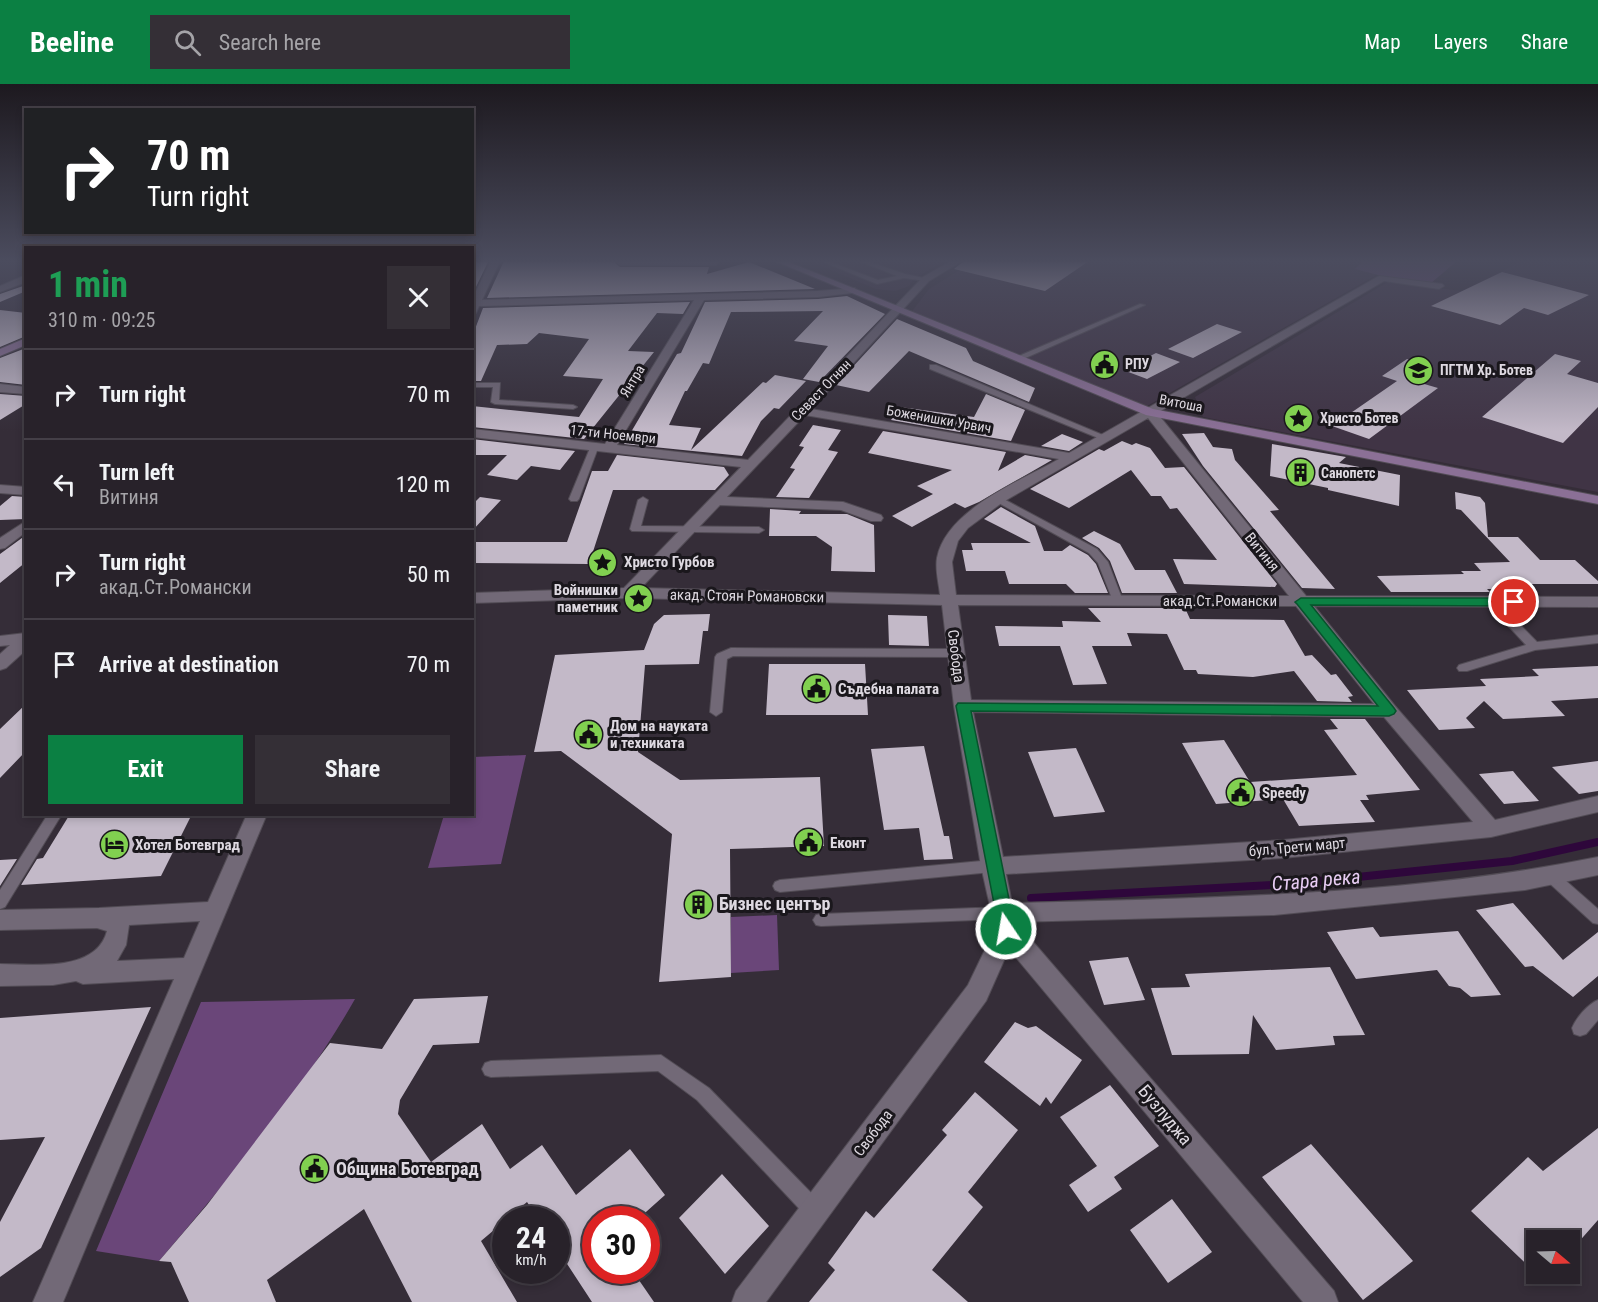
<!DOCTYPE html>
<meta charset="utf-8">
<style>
:root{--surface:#28222a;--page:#342f36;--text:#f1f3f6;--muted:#a5a4a8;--line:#443f47;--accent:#0b8043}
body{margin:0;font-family:"Roboto Condensed",sans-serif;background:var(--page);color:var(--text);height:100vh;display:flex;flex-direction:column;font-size:22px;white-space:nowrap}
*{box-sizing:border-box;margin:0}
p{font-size:20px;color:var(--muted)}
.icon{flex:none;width:33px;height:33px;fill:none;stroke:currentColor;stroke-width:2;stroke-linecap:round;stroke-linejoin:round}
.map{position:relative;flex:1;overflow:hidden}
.sheet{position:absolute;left:24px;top:162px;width:450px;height:570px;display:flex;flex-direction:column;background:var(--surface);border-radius:0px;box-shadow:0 3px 9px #0003,0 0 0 2px var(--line)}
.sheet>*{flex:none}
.banner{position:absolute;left:24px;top:24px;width:450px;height:126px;border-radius:0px;box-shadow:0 3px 9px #0003,0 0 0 2px var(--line);background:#202124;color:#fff;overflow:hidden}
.needle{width:39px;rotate:109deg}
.controls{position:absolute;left:1526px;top:1146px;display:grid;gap:12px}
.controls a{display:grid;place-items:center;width:54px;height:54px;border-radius:0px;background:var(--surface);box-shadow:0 3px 9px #0003,0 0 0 2px var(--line);font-size:30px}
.speed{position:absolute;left:492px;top:1122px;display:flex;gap:12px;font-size:30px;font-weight:700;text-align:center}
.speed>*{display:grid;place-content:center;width:78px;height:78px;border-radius:50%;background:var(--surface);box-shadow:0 3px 9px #0003,0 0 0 2px var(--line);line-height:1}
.speed small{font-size:15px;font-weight:400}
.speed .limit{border:9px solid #d22;background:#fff;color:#111}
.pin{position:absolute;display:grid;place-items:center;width:51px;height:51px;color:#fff;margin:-26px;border:3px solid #fff;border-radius:50%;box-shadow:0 2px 6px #0007}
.me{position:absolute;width:66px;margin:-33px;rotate:348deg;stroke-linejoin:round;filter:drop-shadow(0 0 4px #0008)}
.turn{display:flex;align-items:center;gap:21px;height:126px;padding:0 24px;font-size:27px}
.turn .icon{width:78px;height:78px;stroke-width:2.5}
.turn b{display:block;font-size:42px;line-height:51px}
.round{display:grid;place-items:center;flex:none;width:63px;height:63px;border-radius:0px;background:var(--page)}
.summary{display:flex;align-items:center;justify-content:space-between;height:102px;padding:0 24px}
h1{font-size:36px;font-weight:700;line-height:45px;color:#1e9e55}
.button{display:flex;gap:12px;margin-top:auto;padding:12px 24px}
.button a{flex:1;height:69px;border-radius:0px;background:var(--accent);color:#fff;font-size:24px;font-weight:700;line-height:69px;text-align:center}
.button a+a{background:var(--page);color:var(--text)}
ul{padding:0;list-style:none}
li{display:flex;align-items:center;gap:18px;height:90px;padding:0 24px;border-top:2px solid var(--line)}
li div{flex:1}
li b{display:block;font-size:22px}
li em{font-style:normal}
header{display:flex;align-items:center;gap:36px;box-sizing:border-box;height:84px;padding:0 30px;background:var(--accent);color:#fff}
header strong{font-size:28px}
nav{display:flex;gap:33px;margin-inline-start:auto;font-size:21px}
.search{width:420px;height:54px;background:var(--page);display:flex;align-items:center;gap:15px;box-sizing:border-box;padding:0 21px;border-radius:0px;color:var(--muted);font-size:22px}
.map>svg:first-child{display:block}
</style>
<header>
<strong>Beeline</strong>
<div class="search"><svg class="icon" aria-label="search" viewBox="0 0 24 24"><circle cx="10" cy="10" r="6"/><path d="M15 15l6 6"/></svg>Search here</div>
<nav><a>Map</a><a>Layers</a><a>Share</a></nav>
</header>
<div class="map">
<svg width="1598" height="1218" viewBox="0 0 1598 1218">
<rect width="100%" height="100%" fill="#352d38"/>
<path fill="#403445" d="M809,177H944L914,195L909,202L895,207L876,205Z
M974,177H1357L1362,178L1356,185L1378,190L1147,322L910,230L929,205Z
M1522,177H1598V408L1203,333L1195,313L1388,198L1462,207Z"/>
<path fill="#6a4679" d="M1357,177H1457L1431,199L1390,194L1355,185L1362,178Z
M526,671L501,780L428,784L444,731L472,730L473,673Z
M777,831L779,886L731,889V833Z
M355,915C303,1007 228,1096 159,1177L96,1167L201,918Z"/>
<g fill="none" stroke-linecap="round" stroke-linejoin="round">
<path stroke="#2e073b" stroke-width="8" d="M1031,814L1290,800L1512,777L1598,758"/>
</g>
<path fill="#c3b9c8" d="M472,177L488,178L476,203H472Z
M504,177H616L615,179L620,183H709L707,190L749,178L815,205L487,214Z
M964,177H1089L1045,207L954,185Z
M1502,188L1589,211L1548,231L1524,224L1500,241L1431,222Z
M26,201V207L0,218V210Z
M847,212L885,230L819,298L803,295L828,262L794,257L823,227L731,228L709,280L703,279L687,307H685L669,341L701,344L691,366L763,298L766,299L775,291L806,297L779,325L774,324L761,337L742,372L624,360L677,270L681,269L705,218L818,215Z
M690,218L683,230L657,229L628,267L654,268L584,355L472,343V322L579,333L603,295L563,292L589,255L539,249L527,260L497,261L481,297H472V253L483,224Z
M0,226L26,229V252L0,263Z
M897,235L966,264L973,277L1035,304L1029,318L909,267L869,308L836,301Z
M1217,240L1242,248L1193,274L1168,265Z
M26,264V301L0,298V274Z
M1156,269L1180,278L1147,295L1123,286Z
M1555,270L1581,277L1567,290L1598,299V323L1563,359L1482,333Z
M1407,275L1433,283L1414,297L1438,304L1369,355L1332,342L1397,297L1382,292Z
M0,310L26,312V320L0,336Z
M986,310L1025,326L1011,357L891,336L900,323L974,333Z
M813,341L841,346L828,366L838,368L809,414L776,413L795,385L790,384L804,363L799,362Z
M883,347L1006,368L998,387L1025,371L1052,376L979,418L965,424L955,419L912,443L892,432L933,410L917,402L952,386L868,369Z
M1204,349L1213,363L1232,365L1235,376L1279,426L1270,427L1335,505L1302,504L1203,382L1182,350Z
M1062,350L1083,358L1069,367L1041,362Z
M472,355L575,367L560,386L531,382L517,396L487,391L507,371H472Z
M1122,357L1132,361L1136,359L1150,364L1165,384L1184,383L1277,500L1275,503L1184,500L1173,475L1217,476L1177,424L1170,425L1161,412H1151L1131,386L1069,424L1030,405L1099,365L1104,367Z
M1272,360L1346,373L1339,379L1400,391L1399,422L1328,406V404L1270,392Z
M617,371L724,383L729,391L715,406H613L589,480L472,479V458H567L592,387H608Z
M1455,408L1480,413L1485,419L1488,453H1518L1540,476H1575L1598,497V500H1522L1527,505H1487L1490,508H1391L1377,492L1464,490L1461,487H1481L1474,479L1510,478L1461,426L1456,425Z
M12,412L26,413V435L0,436V422Z
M480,413L501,416L472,447V421Z
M1001,423L1035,442L1044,467H1062L1070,461L1088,471L1096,480L1108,509H1075L1066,500H1009L1005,487H966L962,466H973L971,459H1031L984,435Z
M770,425L801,427L799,430H847L874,441L875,488L831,487L832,463L816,452H769Z
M1094,447L1120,460L1135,486H1165L1177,509H1122L1110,477L1099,464L1082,454Z
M26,451V478L0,499V470Z
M1088,524H1185L1190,535L1284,536L1305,572L1312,571L1331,591L1336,590L1353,612L1348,613L1352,618L1317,617L1294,587L1253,593L1198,590L1196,586H1184L1167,550L1127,549L1132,562H1092L1107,600L1073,601L1060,562H999L995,542L1063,543L1062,537L1101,538Z
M710,530L708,547H703L699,580L645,581L638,668L680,696L820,693L824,762L730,765L731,893L659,898L672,750L561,667L534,668L555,571L644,566L654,540L664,531Z
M888,531L927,532L929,562L889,561Z
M769,580H865L868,631H766Z
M1598,582V614L1551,617L1565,632L1503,635L1484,617L1466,634L1475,644L1439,646L1407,606L1486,602L1480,595L1539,592L1532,585Z
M26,620V667L0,694V645Z
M1330,635H1365L1420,706L1366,711L1369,716H1360L1375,738L1299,742L1283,715L1216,720L1182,659L1224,656L1250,698L1357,691L1324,646L1338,645Z
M924,662L944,752H949L953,775L924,776L919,744L884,746L871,665Z
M1076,664L1105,728L1054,733L1028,668Z
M1598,677V707L1579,710L1552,683Z
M1513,687L1517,692L1539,717L1504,720L1479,690Z
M70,730H192L161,792L21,801L37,775L43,774Z
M17,775L0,802V776Z
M1513,819L1563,876L1598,848V892L1573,913L1533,882L1525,883L1476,826Z
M1373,843L1380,853L1458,847L1501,911L1471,913L1460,904L1449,902L1437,886L1356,895L1327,848Z
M1128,873L1145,916L1104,921L1089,877Z
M1330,883L1365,951L1333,952L1335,961L1276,966L1253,931L1249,970L1172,971L1151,904L1190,903L1185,890Z
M488,912L479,959L433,961L400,1016L398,1030L431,1078L482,1040L510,1085L542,1061L576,1111L630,1065L665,1111L637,1136H596V1186H632L654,1218H592L556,1163V1136H539L527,1118L481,1157L517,1218H412L364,1125L267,1196L276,1218H189L171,1178L159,1177L207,1121L330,959L382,965L414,915Z
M151,923L41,1164L0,1193V1138L45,1053L0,1056V934Z
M1015,938L1028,944L1036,942L1082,976L1051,1020L1046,1013L1040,1022L984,978Z
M1110,1001L1159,1062L1114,1093L1122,1105L1088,1128L1069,1101L1097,1082L1060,1033Z
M975,1008L1018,1046L968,1108L983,1123L932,1186L968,1218H809L835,1186L828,1179L866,1127L874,1134L947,1051L942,1046Z
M1598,1044V1136L1569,1169V1156H1536V1190H1551L1544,1197L1471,1127L1528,1073L1543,1087Z
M1311,1060L1413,1177L1363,1216L1262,1093Z
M722,1090L769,1142L725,1190L679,1134Z
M1172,1115L1212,1168L1168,1199L1130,1146Z"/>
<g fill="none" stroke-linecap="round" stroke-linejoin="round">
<defs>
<path id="lane" d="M619,177H720L716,181H620L617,179Z
M821,177H828L878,196L897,192L859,177H867L905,190L929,195L926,197L904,194L877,200Z
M1140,220L1145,221L1021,276L1014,274Z
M930,281H936L1110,354L1103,356L930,285Z
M472,299H500L499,316L573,321L577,323L573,325L495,320L491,318L493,303H472Z
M594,361L598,364L579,415L577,417H571L569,415L590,364Z
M998,412L1097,465L1108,478L1123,517L1122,519L1118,520L1113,517L1098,479L1089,469L995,417L993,415Z
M643,413L648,416L641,442L759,443L764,446L759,449L632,447L630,445L638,416Z
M1492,515L1496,516L1537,558L1598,551V559L1535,566L1467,587H1459L1457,584L1459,581L1526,561L1488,520L1487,518L1488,516Z
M731,564L956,565L962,569L956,573L733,572L727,575L722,628L716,632L710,628L715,573L717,570Z
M48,730H62L5,823L0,825V806Z
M992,776L997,778L999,782L997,786L992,788L780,808L775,806L773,802L775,798L780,796Z
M1552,787L1557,789L1598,825V840L1593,839L1547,797L1545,793L1547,789Z
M1002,823L1007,824L1010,829L1007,834L1002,835L821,842L816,841L813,836L816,831L821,830Z
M1598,916V936L1586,950L1580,952L1574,950L1572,944C1576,934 1588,920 1598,916Z
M661,971L709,1004L822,1120L825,1127L822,1134L815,1137L808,1134L697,1016L658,987L491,993L485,991L482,985L485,979L491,977Z"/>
<path id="street" d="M491,177H500L482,216L818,207L855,204V208L852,209L818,213L704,216L617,361L748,376L923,193L951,177H962L929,197L811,325L1069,369L1379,192L1442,200L1444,202L1439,205L1384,197L1157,329L1306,512L1598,513V523L1314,522L1395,622L1495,736L1598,712V728L1491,753L1283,774L1006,790L1012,819C1208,814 1405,812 1598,773V791L1525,806L1274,831L1016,838L1334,1207L1338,1218H1303L1009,865L986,917L766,1218H732L736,1207L968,901L995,845L981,782L954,622L942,521L628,514L472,519V509L624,504L741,383L472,353V345L605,360L694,216L479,222L476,229L472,230V215ZM805,331L1059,375C1020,397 946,426 937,474C935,486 939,500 940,511L641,504L720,421L841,426L871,437H881L883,434L881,431L843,418L727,413ZM1148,334L1289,512L956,511L952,478L958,457L968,444L1003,418ZM958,521L1296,522L1374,620L971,616ZM973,628L1384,633L1473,738L1283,756L1003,773Z
M26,191V198L0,208V202Z
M0,300L26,303V310L0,308Z
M0,401L26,403V411L0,409Z
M26,437V448L5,464L0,465V454Z
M26,549V566L6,584L0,586V570L10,561L0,562V552Z
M247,730H267L63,1218H33L174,895L83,900L76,897L53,901L0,902V880C33,880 96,889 107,847L97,844L0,846V826L99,824L208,818ZM200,837L184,874L117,877L126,861L129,841Z"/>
<path id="secondary" d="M775,177H786L1153,325L1598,412V420L1146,331Z
M26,254V261L0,272V265Z"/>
</defs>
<use href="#lane" stroke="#524c55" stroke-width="2"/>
<use href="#street" stroke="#524c55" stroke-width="2"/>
<use href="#secondary" stroke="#524c55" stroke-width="2"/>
<use href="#lane" fill="#726977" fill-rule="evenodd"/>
<use href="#street" fill="#726977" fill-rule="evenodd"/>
<use href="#secondary" fill="#8b7096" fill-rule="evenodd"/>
</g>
<linearGradient id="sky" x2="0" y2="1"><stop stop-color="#1d191f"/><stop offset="0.51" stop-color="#4b4c5e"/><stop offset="1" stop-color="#4b4c5e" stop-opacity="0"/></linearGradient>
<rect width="1598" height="347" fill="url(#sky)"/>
<path fill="#0b8043" stroke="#07532c" stroke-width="1.5" d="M1301,514H1514L1520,518L1514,522L1311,521L1394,624L1396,627L1394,630L1389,632L971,627L1015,845L1012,851L1006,853L1000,851L956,622L958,619L1378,622L1297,520L1295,518Z"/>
<defs>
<symbol id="civic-disc" viewBox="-11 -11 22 22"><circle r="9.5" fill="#81d050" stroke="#1a171c"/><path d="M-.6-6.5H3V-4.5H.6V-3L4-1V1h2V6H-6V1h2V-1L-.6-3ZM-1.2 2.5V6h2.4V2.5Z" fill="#111"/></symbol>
<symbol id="school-disc" viewBox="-11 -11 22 22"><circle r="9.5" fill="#81d050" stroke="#1a171c"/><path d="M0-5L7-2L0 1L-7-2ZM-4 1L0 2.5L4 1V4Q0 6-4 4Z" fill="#111"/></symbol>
<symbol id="sight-disc" viewBox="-11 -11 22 22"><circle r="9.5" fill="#81d050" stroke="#1a171c"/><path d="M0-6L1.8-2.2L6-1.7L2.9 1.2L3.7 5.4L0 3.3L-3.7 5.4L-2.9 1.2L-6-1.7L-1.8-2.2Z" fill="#111"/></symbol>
<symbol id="building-disc" viewBox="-11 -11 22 22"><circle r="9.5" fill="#81d050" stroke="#1a171c"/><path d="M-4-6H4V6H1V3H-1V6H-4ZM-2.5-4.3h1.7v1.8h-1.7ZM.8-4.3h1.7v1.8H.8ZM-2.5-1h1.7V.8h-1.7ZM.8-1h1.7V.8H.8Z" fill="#111"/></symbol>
<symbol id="hotel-disc" viewBox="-11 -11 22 22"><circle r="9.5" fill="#81d050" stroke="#1a171c"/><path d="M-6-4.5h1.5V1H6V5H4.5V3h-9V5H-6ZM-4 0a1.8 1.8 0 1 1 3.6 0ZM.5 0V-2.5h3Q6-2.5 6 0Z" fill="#111"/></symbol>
</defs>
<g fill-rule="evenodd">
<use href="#civic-disc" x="1088" y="264" width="33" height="33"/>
<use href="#school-disc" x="1402" y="270" width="33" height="33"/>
<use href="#sight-disc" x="1282" y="318" width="33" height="33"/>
<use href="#building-disc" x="1284" y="372" width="33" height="33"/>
<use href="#sight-disc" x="586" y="462" width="33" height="33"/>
<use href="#sight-disc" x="622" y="498" width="33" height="33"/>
<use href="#civic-disc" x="800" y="588" width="33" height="33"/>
<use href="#civic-disc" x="572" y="634" width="33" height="33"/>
<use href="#civic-disc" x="1224" y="692" width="33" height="33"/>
<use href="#civic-disc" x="792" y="742" width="33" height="33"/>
<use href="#hotel-disc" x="98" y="744" width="33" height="33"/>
<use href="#building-disc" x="682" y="804" width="33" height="33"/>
<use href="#civic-disc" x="298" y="1068" width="33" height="33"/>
</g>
<g text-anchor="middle" stroke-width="6" stroke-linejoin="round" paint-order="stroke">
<g font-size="14" font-weight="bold" fill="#ded9e1" stroke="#1a171c" text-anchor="start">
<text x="1125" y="285">РПУ</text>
<text x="1440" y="291">ПГТМ Хр. Ботев</text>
<text x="1320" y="339">Христо Ботев</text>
<text x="1321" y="394">Санопетс</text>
</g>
<g font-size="14" fill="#ded9e1" stroke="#1a171c">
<text transform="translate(632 297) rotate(-59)" y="5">Янтра</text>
<text transform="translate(821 306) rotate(-46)" y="5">Севаст Огнян</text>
<text transform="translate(1181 319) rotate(11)" y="5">Витоша</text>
<text transform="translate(939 335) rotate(10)" y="5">Боженишки Урвич</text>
<text transform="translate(613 350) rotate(6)" y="5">17-ти Ноември</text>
</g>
<g font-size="15" fill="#ded9e1" stroke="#1a171c">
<text transform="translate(1262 468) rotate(51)" y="5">Витиня</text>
<text transform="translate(747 512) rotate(1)" y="5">акад. Стоян Романовски</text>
<text x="1220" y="522">акад.Ст.Романски</text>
<text transform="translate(956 572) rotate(83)" y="5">Свобода</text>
<text transform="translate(1297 763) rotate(-5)" y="5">бул. Трети март</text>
<text transform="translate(873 1049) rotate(-53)" y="5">Свобода</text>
</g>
<g font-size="15" font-weight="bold" fill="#ded9e1" stroke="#1a171c" text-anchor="start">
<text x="624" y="483">Христо Гурбов</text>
<text x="618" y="511" text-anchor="end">Войнишки<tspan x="618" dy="17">паметник</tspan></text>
<text x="838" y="610">Съдебна палата</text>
<text x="610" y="647">Дом на науката<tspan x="610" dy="17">и техниката</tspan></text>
<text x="1262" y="714">Speedy</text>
<text x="830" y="764">Еконт</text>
<text x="135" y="766">Хотел Ботевград</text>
</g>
<g font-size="18" font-weight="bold" fill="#ded9e1" stroke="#1a171c" text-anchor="start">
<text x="719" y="826">Бизнес център</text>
<text x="336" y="1091">Община Ботевград</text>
</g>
<g font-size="18" fill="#ded9e1" stroke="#1a171c">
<text transform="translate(1165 1031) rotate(50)" y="6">Бузлуджа</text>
</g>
<g font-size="20" font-style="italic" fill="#e7ccf3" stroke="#1a171c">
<text transform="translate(1316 796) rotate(-5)" y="7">Стара река</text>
</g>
</g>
</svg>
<div class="controls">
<a><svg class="needle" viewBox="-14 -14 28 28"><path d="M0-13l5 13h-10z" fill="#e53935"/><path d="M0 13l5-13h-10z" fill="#a5a4a8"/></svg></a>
</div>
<div class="speed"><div>24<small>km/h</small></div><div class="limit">30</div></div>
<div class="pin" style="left:1514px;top:518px;background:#d93025"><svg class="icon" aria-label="arrive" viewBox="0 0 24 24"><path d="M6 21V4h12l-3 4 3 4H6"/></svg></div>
<svg class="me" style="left:1006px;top:845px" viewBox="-20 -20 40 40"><circle r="17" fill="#0b8043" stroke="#fff" stroke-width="3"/><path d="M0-11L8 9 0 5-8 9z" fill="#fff"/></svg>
<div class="banner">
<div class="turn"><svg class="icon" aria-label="right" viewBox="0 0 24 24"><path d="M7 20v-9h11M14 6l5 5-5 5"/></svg><div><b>70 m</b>Turn right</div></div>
</div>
<section class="sheet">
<div class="summary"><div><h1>1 min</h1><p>310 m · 09:25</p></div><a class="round"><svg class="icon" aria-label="close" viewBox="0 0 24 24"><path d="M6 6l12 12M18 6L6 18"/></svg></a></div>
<ul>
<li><svg class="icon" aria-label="right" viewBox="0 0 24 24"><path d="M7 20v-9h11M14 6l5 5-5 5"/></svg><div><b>Turn right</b></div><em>70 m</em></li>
<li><svg class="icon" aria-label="left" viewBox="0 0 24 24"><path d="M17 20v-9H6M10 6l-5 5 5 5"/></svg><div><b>Turn left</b><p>Витиня</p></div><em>120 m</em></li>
<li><svg class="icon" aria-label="right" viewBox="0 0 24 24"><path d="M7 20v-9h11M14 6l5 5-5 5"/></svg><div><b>Turn right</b><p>акад.Ст.Романски</p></div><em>50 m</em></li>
<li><svg class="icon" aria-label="arrive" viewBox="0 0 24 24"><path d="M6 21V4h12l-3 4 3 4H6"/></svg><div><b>Arrive at destination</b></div><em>70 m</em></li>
</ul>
<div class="button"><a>Exit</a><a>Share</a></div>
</section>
</div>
